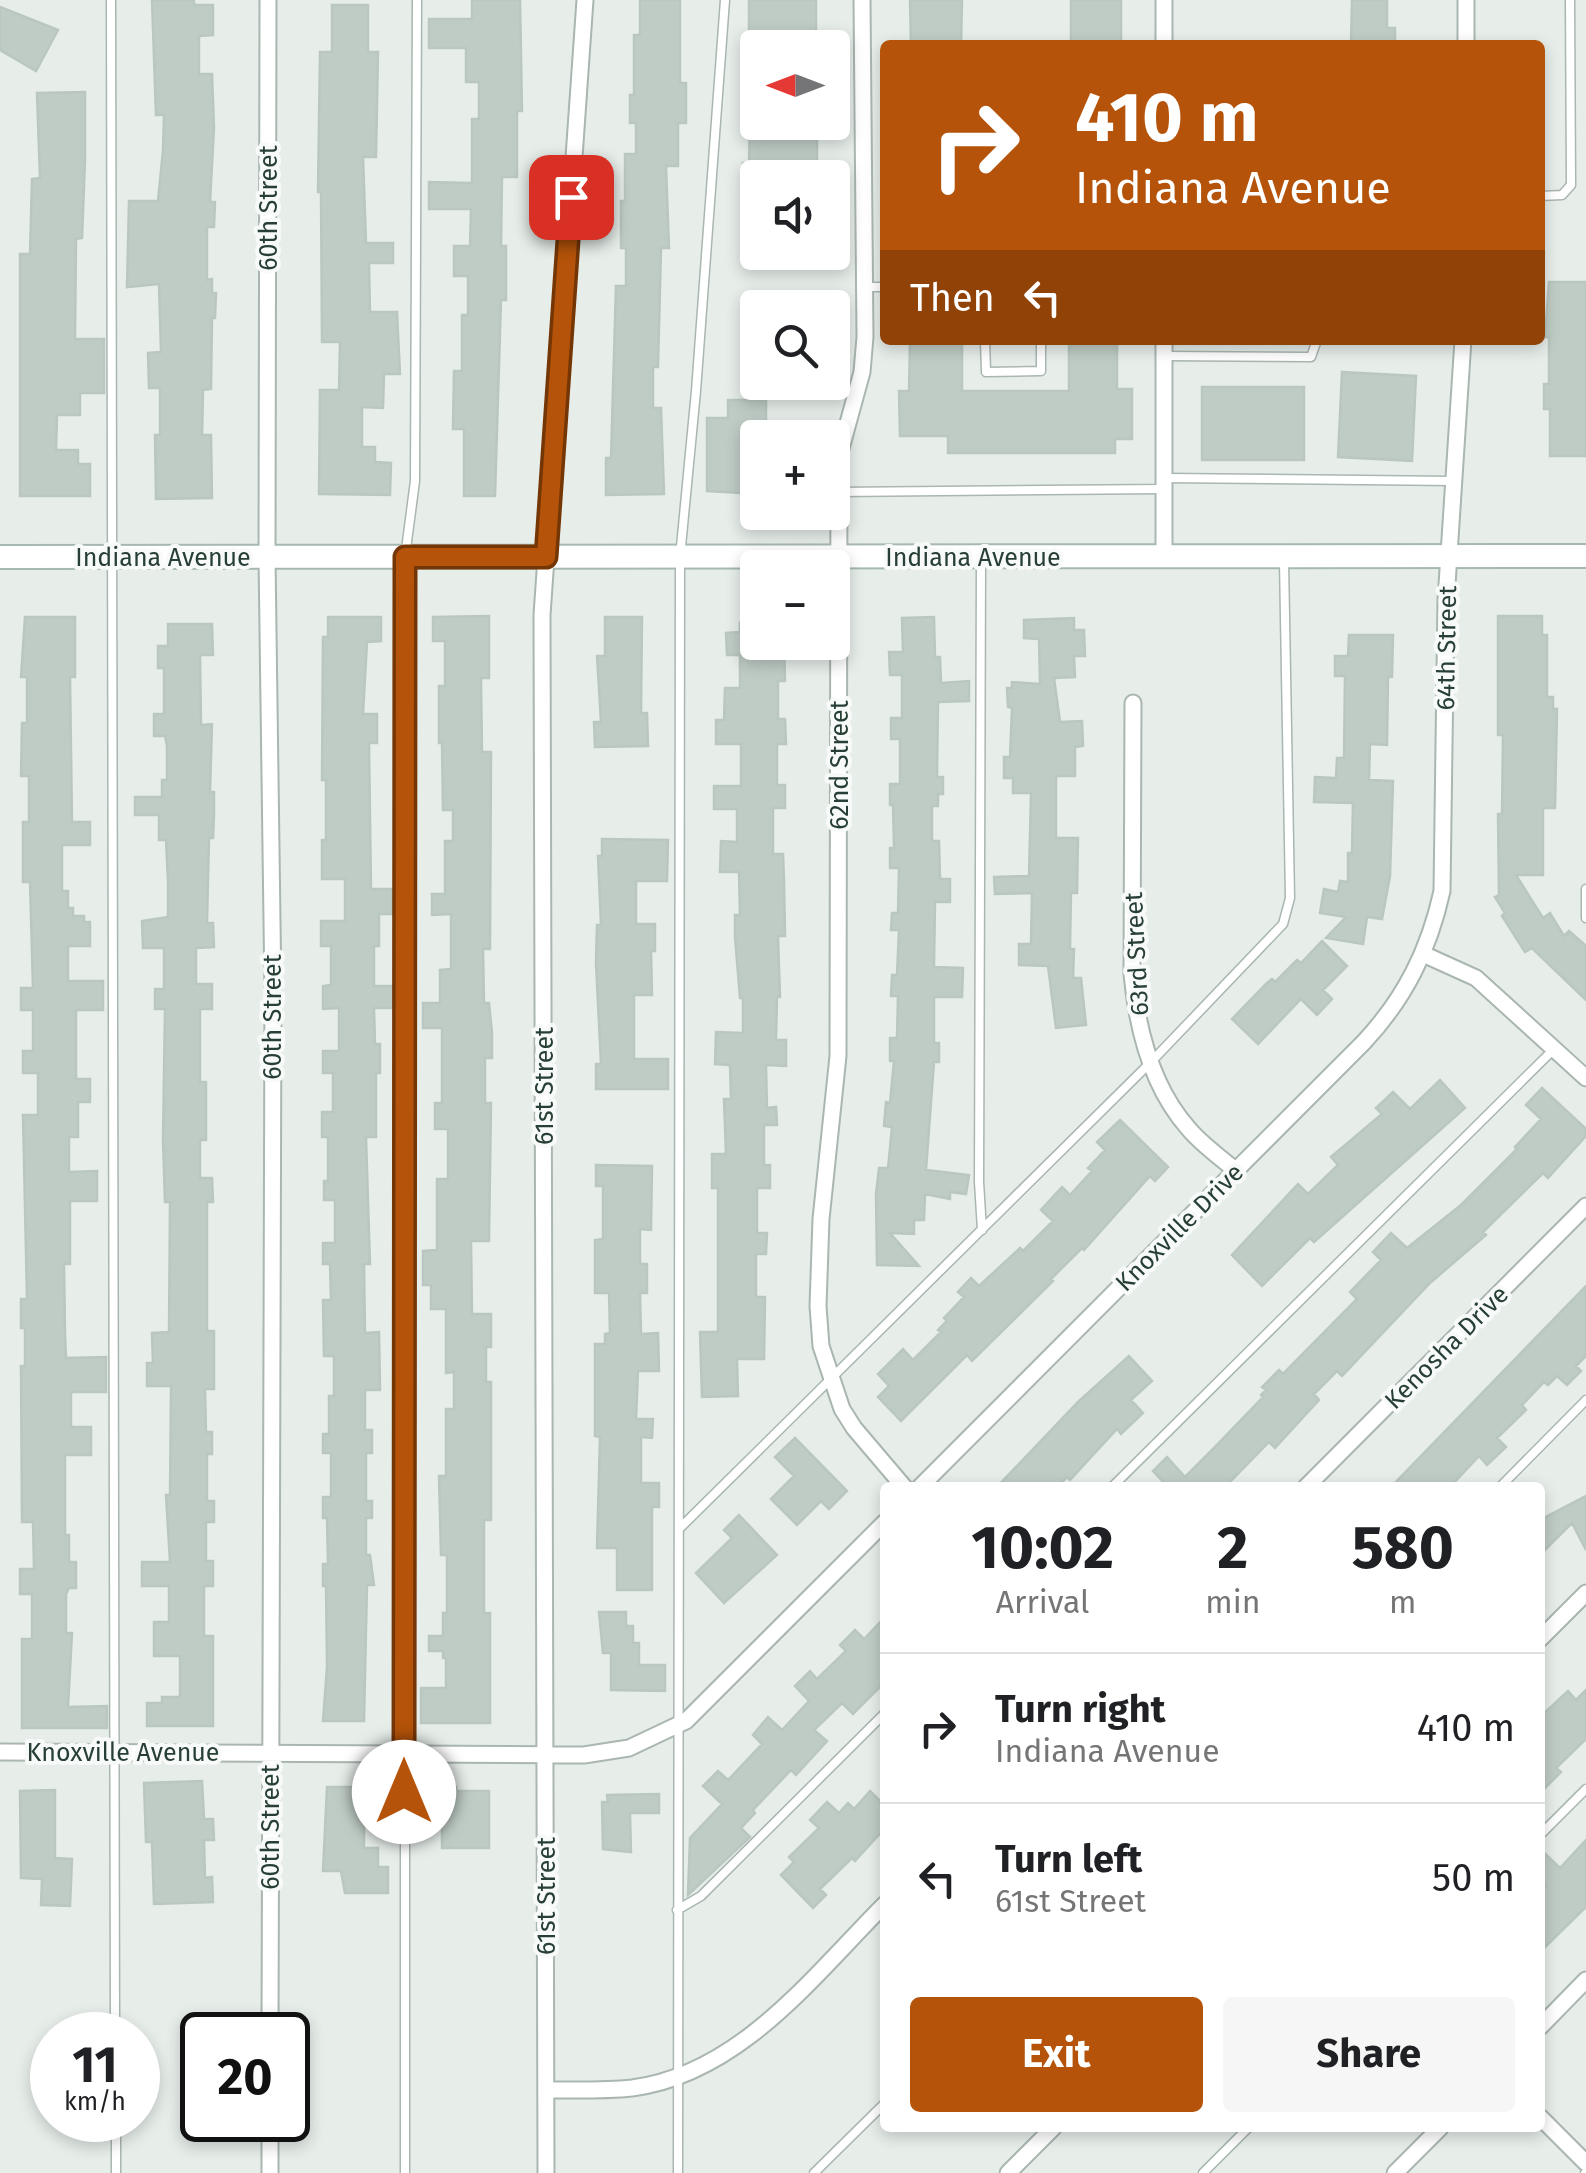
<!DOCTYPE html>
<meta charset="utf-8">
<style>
:root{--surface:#fff;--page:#f6f6f6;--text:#202124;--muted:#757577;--line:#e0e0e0;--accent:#b45309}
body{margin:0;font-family:"Fira Sans",sans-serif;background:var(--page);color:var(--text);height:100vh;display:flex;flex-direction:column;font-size:38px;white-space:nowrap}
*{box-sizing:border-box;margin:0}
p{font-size:32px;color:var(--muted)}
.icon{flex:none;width:55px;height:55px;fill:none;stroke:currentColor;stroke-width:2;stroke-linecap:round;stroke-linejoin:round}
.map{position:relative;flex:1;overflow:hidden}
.panel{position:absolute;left:880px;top:1482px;width:665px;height:650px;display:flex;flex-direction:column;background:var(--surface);border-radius:10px;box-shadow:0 5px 15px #0003}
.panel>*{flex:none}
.top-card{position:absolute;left:880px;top:40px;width:665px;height:305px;border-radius:10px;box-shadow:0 5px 15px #0003;background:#b45309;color:#fff;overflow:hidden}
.needle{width:65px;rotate:270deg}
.controls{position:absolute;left:740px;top:30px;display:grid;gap:20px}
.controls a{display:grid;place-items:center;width:110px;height:110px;border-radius:10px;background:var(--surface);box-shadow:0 5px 15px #0003;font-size:50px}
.speed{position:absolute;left:30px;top:2012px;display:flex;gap:20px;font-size:50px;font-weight:700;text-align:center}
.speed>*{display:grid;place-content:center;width:130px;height:130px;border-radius:50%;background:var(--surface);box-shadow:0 5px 15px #0003;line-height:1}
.speed small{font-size:25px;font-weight:400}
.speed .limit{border:5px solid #111;border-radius:15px;background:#fff;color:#111}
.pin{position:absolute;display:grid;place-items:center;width:85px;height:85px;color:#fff;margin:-42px;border-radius:20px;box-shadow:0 5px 15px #0006}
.me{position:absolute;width:110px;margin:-55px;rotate:0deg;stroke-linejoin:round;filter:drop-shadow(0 0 8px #0008)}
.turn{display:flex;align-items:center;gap:35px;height:210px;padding:0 30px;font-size:45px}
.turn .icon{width:130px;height:130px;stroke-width:2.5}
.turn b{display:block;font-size:70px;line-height:85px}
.then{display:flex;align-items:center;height:95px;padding:0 30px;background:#0003;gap:20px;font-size:38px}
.eta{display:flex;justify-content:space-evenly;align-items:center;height:170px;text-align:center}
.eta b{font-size:60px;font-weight:700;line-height:70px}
.button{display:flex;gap:20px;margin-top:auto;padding:20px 30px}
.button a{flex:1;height:115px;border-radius:10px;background:var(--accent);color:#fff;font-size:40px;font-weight:700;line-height:115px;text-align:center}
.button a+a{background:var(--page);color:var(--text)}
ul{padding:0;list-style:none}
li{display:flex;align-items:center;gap:30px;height:150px;padding:0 30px;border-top:2px solid var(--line)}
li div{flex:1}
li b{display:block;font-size:38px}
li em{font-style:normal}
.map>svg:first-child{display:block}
</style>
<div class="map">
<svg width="1586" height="2173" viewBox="0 0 1586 2173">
<rect width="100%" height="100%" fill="#e7eeea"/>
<path fill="#bfccc5" stroke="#b9c7c0" stroke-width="2.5" d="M152,0H194V5H213V35L199,36V74H212L214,128L210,202H215L214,227H207V280L212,279V293H216L215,318H212L211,389L203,390L202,435H211L212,498L156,499L155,435H160V388H149L148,353L161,352L159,284L127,287L129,201H158L163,150L164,115H156Z
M472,0H520L522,111H517V177H502L501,246H506V300H501L495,496H464V429H453L454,371H462V315H468V276H454V246H470L471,209H429V182L472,183V119H479V82H466V48H429V19H472Z
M640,0H680V83H686V123H678V166H666L669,248H661L658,367H653V408H661L664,494L606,495V458H611L616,286H626V248H621V201H625V154H636V123H630V95H634V35H640Z
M749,0H816V48H749Z
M910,0H962L961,45H911Z
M1071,0H1121V45H1071Z
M1352,0H1387V28H1395V45H1351Z
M332,5H368V52H378L376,157H363L366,243H393V263H369L370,312H397L400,374H384L383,408L362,407V447H375V462L391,463L390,495L319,494L320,390H339L340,342H322L321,192H318L320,52H332Z
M0,7L58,30L36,71L0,50Z
M85,92V160L82,238L76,239L75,339H104V393H80V415H57L56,450H78V464H90V496H20V254H30L32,179L40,178L37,93Z
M750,122H817V177H758V249H742L743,163H749Z
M1549,282H1586V456H1550V409H1544V384H1549V337H1545Z
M910,340H962V391H1069V340H1117V389H1132V439H1115V453H948V436H900L899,391H909Z
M1342,372L1416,376L1412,461L1338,457Z
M1202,387H1304V460H1202Z
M728,400H766V438H758V494L707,491V418H728Z
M489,616V678H481L482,752H491L490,949H483L484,1003H489L492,1033V1058H485V1103H491L489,1241H471L472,1314H491V1347H486V1382H491V1520H484V1613H490V1723H421V1688H446V1658H443V1651H429V1636H443V1613H447V1555H441L439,1476H446V1409H454V1372L446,1373V1309H431V1285H423V1251L437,1250V1179H448V1129H435V1103H442V1028H423V1003H440V970L451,969V914L432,915V894H445V841H453V810H443L442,743H439V686H445V641H433V617Z
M1498,616H1542V635H1547V697H1553V709H1557L1555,808H1543V875H1516L1543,918L1550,913L1564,936L1569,931L1586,946V1000L1532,948L1525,952L1502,916L1505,913L1495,897L1499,895L1498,814H1502L1503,735H1498Z
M25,617H75V677H70L72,822H90V845H62V891H68V908H73V916H84V922H90V946H68V981H103V1010H76V1079H90V1102H78V1137H69V1172L97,1171V1201H70V1264H64L65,1334L66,1358L106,1357V1392H71V1427H91V1455H65V1535H69V1562H76V1588H69L66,1594V1633H72L68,1707L107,1706V1728H22V1639H32V1594H20V1569H34L33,1522H22L21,1366H25V1328H21V1299H27L23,1115H38V1073H23V1051H33V1010H21V988H33L30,882H23V822H29V776H21L22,723H27V677H21Z
M328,617H381V641L367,642L363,714H377V743H369L371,889H392V914H379V946H374V986H393V1008H374L375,1044H380V1073H376V1137H366L370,1264H364L365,1333L379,1332L380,1390H365V1430H372V1453H366V1501H372V1518H366V1555H370L374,1585H367L364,1721H323L327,1667L326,1586H323V1564H328L327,1518H323V1497H331V1453H323V1434H329V1396H334V1356H324L323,1300H331L330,1264H323V1243H335V1200H324V1181H328V1137H322V1112H333V1073H323V1051H339V1008L323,1009V986L331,985V946H321V921H345V879H322V840H326V780H322L323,637H328Z
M605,617H642L641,713H647L648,746L595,747L594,722H601L597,656H605Z
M934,617L935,657H940L941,683L969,681V701L938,702L937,777H943V794H938V806H932V841H939L940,879H950V902H935L934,967L963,968L962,997H934V1043H939V1062H934L926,1170L969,1175L966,1194L950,1192V1199L925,1194L924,1220H914V1234L890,1233L919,1266L877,1265L876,1194L879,1168H888L892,1127L884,1126L886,1102L890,1103L894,1061H890V1038H897L898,996H891L892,975H897L899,930H891L892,913H898L899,868H890V848H894L893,805H890V784H900V739H891V718H902V675H890L889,652H903L902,618Z
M1074,618V630H1084L1085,656H1074L1075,677L1054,678L1060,722L1082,721L1083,746L1075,747V776H1056V838H1078L1077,893H1071L1070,949H1074L1073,978H1081L1086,1025L1056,1028L1048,966L1019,965V944H1031L1032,893L995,894L994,877L1029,876L1031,793H1013V778H1004V757H1010L1012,708L1008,707L1007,688H1012V682L1040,684L1039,639L1024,638V620Z
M740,623H758V642L784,645L785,681H778V719H785L786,744H777V785H785V808H773V854H783L784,880L785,936H778L780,997H777L776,1040H786V1066L766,1065L767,1108L776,1107L777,1125H764V1165H770V1188H757V1233H767L766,1254H756V1297H765L764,1359H737L738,1396L702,1397L700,1332H718V1188H712V1154H726L724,1099H731L730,1065L715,1064L716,1032L743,1033V998H740L735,937V915H740L739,872H720L721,841L737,842V809H714V786H741V744H716V720H724L725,688H740V655H727L726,633L740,632Z
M168,624H212L213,655H200L201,725L212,724L210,792H214V815L213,838H209L207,923H213L214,947L196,948V984H212V1009H200V1082H206V1140H200V1178H212L213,1202H207V1331H214V1389H205L206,1432H212V1454H207V1501H214V1522H206V1561H213V1586H204V1636H213V1726H147V1703H162V1697H180V1656H154V1622H169V1586H142V1562H170L166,1495H170L171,1389V1386H147V1363H153L152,1333L169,1332L170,1202H165L163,1140L165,1009H155V989H164V948H143L142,921L168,917V881L166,840H159V815H135V797H162V780H167V746L165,736H154V714H164V668H158V646H168Z
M1349,635H1393L1392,677H1388L1387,745L1370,744L1369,780L1393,781L1390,876L1382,919L1367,917L1363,944L1326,938L1346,917L1320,913L1324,889L1338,892L1340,881L1348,882V853H1352L1353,803L1314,802L1315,777L1336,778L1337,758H1344L1345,676H1335V656H1348Z
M602,839L668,840L667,881H636V924H655V951H651L652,995H634V1059H668V1089H596V1064H601L596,963L597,925H601L598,856H602Z
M1322,941L1347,966L1323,990L1332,999L1317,1015L1301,999L1258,1044L1232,1019L1266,984L1272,979L1275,982L1297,960L1301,963Z
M1440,1080L1465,1108L1314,1242L1310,1238L1262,1286L1232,1255L1298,1184L1308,1194L1338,1165L1331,1157L1382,1114L1376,1108L1393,1092L1410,1109Z
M1542,1088L1586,1129V1136L1548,1178L1543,1173L1483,1232L1486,1235L1430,1283L1342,1376L1337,1371L1314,1394L1319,1400L1275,1448L1269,1442L1224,1488H1169L1153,1471L1167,1457L1185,1477L1215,1447L1263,1397L1261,1395L1266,1390L1262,1387L1279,1370L1283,1374L1357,1299L1350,1292L1381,1260L1373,1252L1391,1233L1407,1248L1461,1205L1517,1149L1515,1147L1541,1119L1526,1105Z
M1120,1120L1168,1167L1155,1181L1150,1176L1084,1250L1082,1248L1051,1279L1053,1281L972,1361L967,1355L901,1421L878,1397L889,1386L878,1374L903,1349L913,1360L941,1332L938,1330L947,1321L944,1318L964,1297L958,1292L971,1278L979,1286L1020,1248L1023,1251L1053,1221L1041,1210L1062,1187L1070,1195L1092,1171L1088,1168L1105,1150L1097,1142Z
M596,1165L652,1166L651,1230L640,1229V1264H647V1293H640L641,1334L658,1333L659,1371H638L636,1419H653L652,1438L641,1437V1483H659V1507H652V1590H617V1548H597L600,1437L595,1436V1344H605V1334L610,1333L609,1293H595V1240L603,1239V1186H596Z
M1586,1286V1356L1576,1366L1581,1371L1567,1385L1557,1376L1548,1385L1544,1382L1522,1405L1526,1410L1497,1438L1506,1447L1487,1465L1479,1456L1449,1488H1390Z
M1129,1356L1152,1381L1131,1400L1143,1413L1121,1434L1117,1429L1070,1480L1067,1477L1056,1488H996L1078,1402Z
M795,1438L847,1491L829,1509L821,1501L797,1525L771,1499L794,1476L775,1457Z
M1586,1496V1550L1572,1523L1540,1555V1520Z
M739,1515L777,1555L724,1603L696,1573L732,1538L724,1530Z
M599,1612H626V1626H633V1643H639V1665H665V1691L611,1690V1653H603Z
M885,1617V1682L853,1714L842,1703L814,1730L827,1741L796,1775L791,1770L753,1810L755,1813L741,1828L750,1837L688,1895L690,1838L722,1804L703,1786L718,1771L728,1780L762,1744L753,1735L768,1717L782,1730L809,1701L795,1686L810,1671L817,1679L846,1651L840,1645L855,1630L864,1639Z
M1586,1690V1739L1556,1768L1561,1772L1540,1793V1717L1568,1691L1576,1700Z
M202,1781L204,1819H213L214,1840H204L205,1878L212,1877L213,1902L154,1904L152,1842H146L144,1783Z
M327,1787H377V1806H364V1848H378V1867H388V1893H345L341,1871H323Z
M432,1787H456V1791H489V1848H442V1813H432Z
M55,1790V1858L72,1859L70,1906L41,1905L42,1879L21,1878L20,1791Z
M870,1791L885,1806V1828L855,1861L852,1858L820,1889L826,1895L813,1908L781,1875L794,1862L789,1857L819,1828L810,1820L827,1802L839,1813L848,1803L854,1809Z
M659,1794V1813H630L631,1852L603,1849L602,1802H608L607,1795Z
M1586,1840V1907L1540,1952V1892L1547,1886L1540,1879V1849L1560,1868Z"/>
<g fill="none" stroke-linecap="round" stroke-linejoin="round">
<defs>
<path id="service" d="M111,0L115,2035
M1540,196L1562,195L1571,185L1570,0
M865,287H885
M985,340L986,372L1041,371V340
M1164,356L1311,357L1317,340
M1164,478L1453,481
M838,492L1164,489
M981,560L979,1182L982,1230
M1586,889V918
M1111,1488L1553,1050
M1499,1488L1586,1400
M679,1529L1151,1062L1283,924L1290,898L1284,561
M1540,1835L1586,1789
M677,1910L701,1896L885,1713
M116,2120V2173
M405,2173V557L415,481L417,0
M678,2173L680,557L696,391L725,0
M814,2173L885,2103
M1203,2173L1248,2128
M1585,2173L1586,2172"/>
<path id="minor" d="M268,0L267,557L273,994L270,2035
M862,0L865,337L862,372L839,456L838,1056L821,1219L818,1306L821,1346L842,1409L854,1428L905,1488
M1164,45V0
M1466,45V0
M1164,556V340
M1133,703L1132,974C1137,1028 1151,1086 1188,1128C1201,1144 1220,1157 1235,1170
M1423,954L1476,978L1586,1078
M919,1488L1364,1042C1405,998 1429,950 1442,891L1446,600L1463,340
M1305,1488L1586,1206
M1540,1639L1586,1593
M0,1752L584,1755L629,1748L686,1721L885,1522
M1540,2027L1586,1980
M546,2090C575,2090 604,2091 632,2088C740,2074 813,1976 885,1904
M1540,2117L1586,2163
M270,2120V2173
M546,2173L542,615L585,0
M1008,2173L1053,2128
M1395,2173L1440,2128"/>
<path id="secondary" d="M0,557L1586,556"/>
</defs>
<use href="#service" stroke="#aab6b0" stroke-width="11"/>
<use href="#minor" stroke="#aab6b0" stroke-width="19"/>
<use href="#secondary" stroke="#a6b9b0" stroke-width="26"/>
<use href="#service" stroke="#fff" stroke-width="8"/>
<use href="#minor" stroke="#fff" stroke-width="15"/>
<use href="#secondary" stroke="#fff" stroke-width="22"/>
</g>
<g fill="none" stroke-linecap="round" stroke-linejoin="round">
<defs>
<path id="route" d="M404,1792L405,557H546L571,197"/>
</defs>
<use href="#route" stroke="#753606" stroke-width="25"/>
<use href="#route" stroke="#b45309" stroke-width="18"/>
</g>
<g text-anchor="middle" stroke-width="8" stroke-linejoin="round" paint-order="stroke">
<g font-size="25" fill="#273f35" stroke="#f7faf8">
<text transform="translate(268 208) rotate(-90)" y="9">60th Street</text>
<text x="163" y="566">Indiana Avenue</text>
<text x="973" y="566">Indiana Avenue</text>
<text transform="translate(1446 648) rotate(-89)" y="9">64th Street</text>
<text transform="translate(839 765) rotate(-90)" y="9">62nd Street</text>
<text transform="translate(1136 954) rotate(-93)" y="9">63rd Street</text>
<text transform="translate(272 1017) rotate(-90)" y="9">60th Street</text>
<text transform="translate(544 1086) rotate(-90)" y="9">61st Street</text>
<text transform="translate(1179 1227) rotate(-45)" y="9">Knoxville Drive</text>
<text transform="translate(1446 1347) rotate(-45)" y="9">Kenosha Drive</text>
<text x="123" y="1761">Knoxville Avenue</text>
<text transform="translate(270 1827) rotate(-90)" y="9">60th Street</text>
<text transform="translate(546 1896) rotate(-90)" y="9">61st Street</text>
</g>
</g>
</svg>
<div class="controls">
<a><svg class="needle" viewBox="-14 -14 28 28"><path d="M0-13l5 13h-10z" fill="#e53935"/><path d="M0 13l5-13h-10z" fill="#757577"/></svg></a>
<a><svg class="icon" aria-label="sound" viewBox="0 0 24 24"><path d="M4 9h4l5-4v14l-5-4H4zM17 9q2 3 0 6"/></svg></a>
<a><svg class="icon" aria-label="search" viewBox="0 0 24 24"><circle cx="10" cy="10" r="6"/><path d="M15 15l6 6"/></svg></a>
<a>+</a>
<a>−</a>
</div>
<div class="speed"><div>11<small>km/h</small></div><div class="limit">20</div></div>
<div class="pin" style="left:571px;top:197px;background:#d93025"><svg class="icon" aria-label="arrive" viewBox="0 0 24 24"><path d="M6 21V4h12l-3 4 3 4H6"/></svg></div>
<svg class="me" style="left:404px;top:1792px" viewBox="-20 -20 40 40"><circle r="19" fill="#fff"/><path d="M0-13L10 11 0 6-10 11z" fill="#b45309"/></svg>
<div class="top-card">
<div class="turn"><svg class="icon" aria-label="right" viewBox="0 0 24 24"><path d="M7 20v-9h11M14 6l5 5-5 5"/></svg><div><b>410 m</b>Indiana Avenue</div></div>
<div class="then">Then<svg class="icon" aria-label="left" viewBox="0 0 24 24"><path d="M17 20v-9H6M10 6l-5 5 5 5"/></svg></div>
</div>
<section class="panel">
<div class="eta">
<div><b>10:02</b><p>Arrival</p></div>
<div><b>2</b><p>min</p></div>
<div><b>580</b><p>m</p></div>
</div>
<ul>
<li><svg class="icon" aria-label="right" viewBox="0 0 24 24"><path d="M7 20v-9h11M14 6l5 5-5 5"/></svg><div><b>Turn right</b><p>Indiana Avenue</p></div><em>410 m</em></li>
<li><svg class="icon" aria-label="left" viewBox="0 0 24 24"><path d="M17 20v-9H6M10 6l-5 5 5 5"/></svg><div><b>Turn left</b><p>61st Street</p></div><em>50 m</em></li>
</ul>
<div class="button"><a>Exit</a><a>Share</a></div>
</section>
</div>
